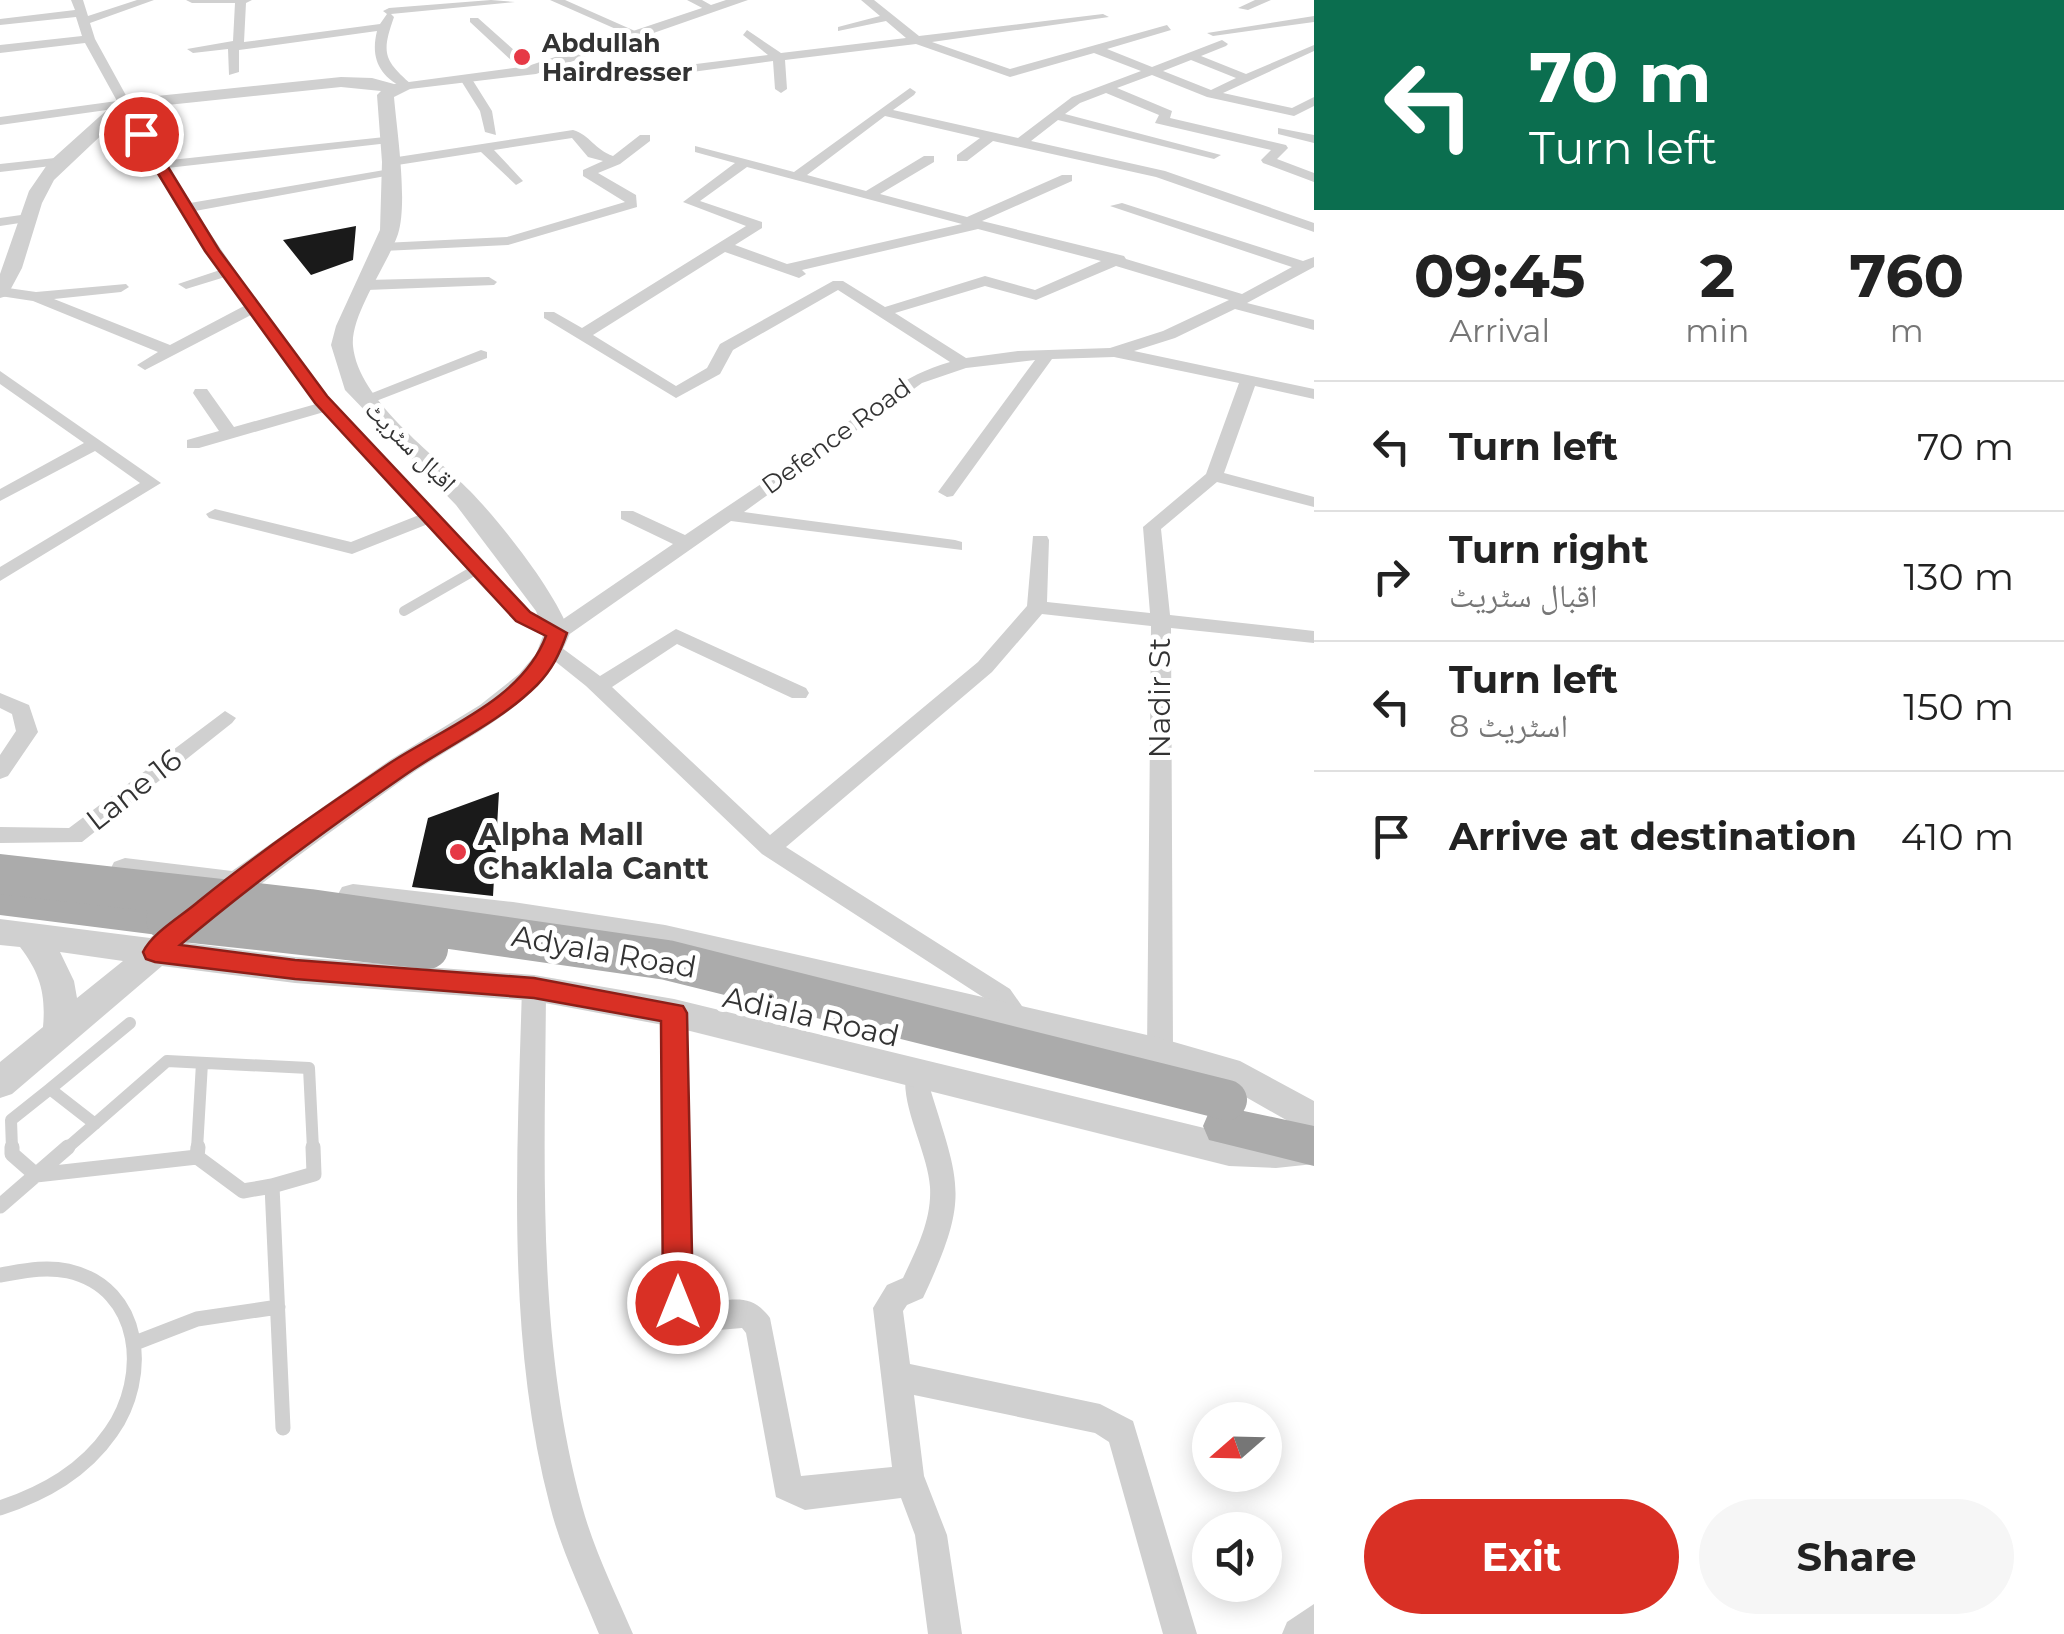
<!DOCTYPE html>
<meta charset="utf-8">
<style>
:root{--surface:#fff;--page:#f6f6f6;--text:#222;--muted:#767676;--line:#e0e0e0;--accent:#d93025}
body{margin:0;font-family:Montserrat,"Noto Naskh Arabic",sans-serif;background:var(--page);color:var(--text);height:100vh;display:flex;flex-direction:column;font-size:38px;white-space:nowrap}
*{box-sizing:border-box;margin:0}
p{font-size:32px;color:var(--muted)}
.icon{flex:none;width:55px;height:55px;fill:none;stroke:currentColor;stroke-width:2;stroke-linecap:round;stroke-linejoin:round}
.map{position:relative;flex:1;overflow:hidden}
.panel{display:flex;flex-direction:column;background:var(--surface);width:750px}
.panel>*{flex:none}
.top-card{background:#0b6e4f;color:#fff;overflow:hidden}
.needle{width:65px;rotate:250deg}
.tools{position:absolute;left:1192px;top:1402px;display:grid;gap:20px}
.tools a{display:grid;place-items:center;width:90px;height:90px;border-radius:50%;background:var(--surface);box-shadow:0 5px 25px #0003;font-size:50px}
.pin{position:absolute;display:grid;place-items:center;width:85px;height:85px;color:#fff;margin:-42px;border:5px solid #fff;border-radius:50%;box-shadow:0 2px 10px #0007}
.me{position:absolute;width:110px;margin:-55px;rotate:0deg;stroke-linejoin:round;filter:drop-shadow(0 0 8px #0008)}
.turn{display:flex;align-items:center;gap:35px;height:210px;padding:0 50px;font-size:45px}
.turn .icon{width:130px;height:130px;stroke-width:2.5}
.turn b{display:block;font-size:70px;line-height:85px}
.eta{display:flex;justify-content:space-evenly;align-items:center;height:170px;text-align:center}
.eta b{font-size:60px;font-weight:700;line-height:70px}
.button{display:flex;gap:20px;margin-top:auto;padding:20px 50px}
.button a{flex:1;height:115px;border-radius:60px;background:var(--accent);color:#fff;font-size:40px;font-weight:700;line-height:115px;text-align:center}
.button a+a{background:var(--page);color:var(--text)}
ul{padding:0;list-style:none}
li{display:flex;align-items:center;gap:30px;height:130px;padding:0 50px;border-top:2px solid var(--line)}
li div{flex:1}
li b{display:block;font-size:38px}
li em{font-style:normal}
main{display:flex;flex:1;min-height:0}
.map>svg:first-child{display:block}
</style>
<main>
<div class="map">
<svg width="1314" height="1634" viewBox="0 0 1314 1634">
<rect width="100%" height="100%" fill="#fff"/>
<path fill="#1a1a1a" d="M356,226L353,260L311,275L283,240Z
M499,792L493,896L412,887L428,818Z"/>
<g fill="none" stroke-linecap="round" stroke-linejoin="round">
<path stroke="#d0d0d0" stroke-width="10" d="M404,611L477,569"/>
<path stroke="#d0d0d0" stroke-width="12" d="M95,1124L50,1089L130,1023
M12,1149L11,1120L50,1089
M66,1149L167,1061L309,1068L313,1149
M197,1149L202,1063"/>
<path stroke="#d0d0d0" stroke-width="15" d="M12,1147V1154L36,1175L197,1157L243,1191L272,1186
M197,1157L198,1147
M0,1206L68,1147
M0,1275C24,1271 44,1266 68,1271C143,1288 150,1377 111,1432C84,1471 45,1493 0,1508
M135,1343L197,1319L278,1307
M283,1428L272,1186L314,1174L313,1147"/>
<path fill="#d0d0d0" fill-rule="evenodd" d="M71,0H83L88,16L137,0H154L90,23L95,39L162,161L394,136V142L389,143L167,168L190,203L396,168L398,171L391,175L195,211L259,305L327,395L530,612L556,624L673,544L621,519V511H633L685,535C736,500 789,467 839,429C878,400 901,376 950,362L838,290L733,350L720,374L676,398L544,318V312H554L582,328L746,226L683,202L735,163L695,152V146L794,172L910,88L916,92L914,95L893,110L1018,138L1072,97L1141,71L1094,53L1010,77L916,44L785,60L787,89L781,93L775,89L773,61L692,72L688,71V65L768,55L743,35L747,30L781,53L906,38L886,21L838,31V27L880,16L861,0H874L919,36L1103,14L1109,17L932,42L1010,69L1167,25L1171,30L1107,49L1152,67L1222,40L1228,44L1226,46L1201,56L1246,74L1314,45V51L1223,93L1292,108L1314,97V106L1294,116L1207,97L1152,75L1117,88L1172,111L1170,118L1286,145L1288,148L1277,159L1314,173V182L1263,163L1261,160L1271,150L1155,123L1159,115L1106,93L1080,103L1065,114L1221,155L1214,159L1058,120L1031,141L1165,171L1314,223V232L1156,177L993,141L967,161H957V155L980,138L885,116L807,175L866,191L924,156H934V162L880,194L967,217L1062,175H1072V181L982,221L1124,256L1126,259L1242,294L1292,267L1110,206L1122,203L1303,261L1314,257V267L1247,303L1314,320V330L1235,309L1175,338L1134,351L1314,389V399L1255,386L1224,473L1314,497V507L1217,482L1161,529L1170,615L1314,631V643L1171,628L1173,1052L1169,1060L1160,1063L1151,1060L1147,1052L1151,626L1042,614L992,672L786,847L1010,989L1031,1019L1027,1026C1008,1033 1002,1017 992,1003L762,854L586,686L541,650L551,643L558,645L600,676L676,629L806,688L809,693L806,698H792L677,644L612,687L770,835L978,662L1027,606L1033,536H1047L1049,540L1047,602L1150,613L1143,527L1206,474L1239,383L1114,357L1052,359L953,496L947,497L938,492L1035,360L966,368L922,383L744,512L955,540L962,542V550L731,521L564,638C524,647 454,553 428,524L352,554L209,518L206,514L215,509L351,542L419,515L324,412L199,448H187V440L219,431L193,393L195,389H207L234,427L316,404L251,315L145,370L137,365L158,352L33,301L0,296L1,287L36,292L126,284L129,287L121,292L54,299L170,345L244,306L225,277L186,289L178,284L220,270L151,165L121,108L0,125V117L117,101L85,43L0,53V45L82,36L76,17L0,25V19L75,10ZM1191,60L1236,78L1211,90L1163,71ZM747,167L962,224L787,264L735,245L762,228V222L700,201ZM978,229L1101,261L1035,290L985,276L885,307L843,281H833L720,344L707,368L676,386L593,335L725,252L799,278L806,274L802,270ZM1116,266L1229,300L1163,331L1110,348L1018,351L966,358L895,313L985,286L1036,300Z
M186,0H252L246,3L244,42L380,24L387,14L383,11L389,8L491,0L515,2L391,14L394,17C381,54 384,60 412,85L406,89C380,77 370,59 377,31L239,50V72L229,75L228,49L193,53L187,49L233,41L235,3H192Z
M550,0H565L644,35L634,37Z
M687,0H702L718,9L708,11Z
M1255,0H1271L1248,10L1238,8Z
M1314,16V22L1213,36L1207,33Z
M470,18H478L534,68V74H526L470,22Z
M466,75L470,76L492,111L496,135L485,132L480,111L460,79Z
M1278,128L1314,135V143L1278,134Z
M573,130C590,135 595,150 613,156L640,135H650V141L620,164L598,173L636,195L637,207L508,245L383,251L376,247L383,243L507,237L625,202L583,176V170L603,161L588,157L572,138L494,150L523,181L516,185L481,152L391,166L384,162L391,158Z
M55,158L60,159V165L0,172V164Z
M28,214L35,218L33,221L0,226V218Z
M489,277L497,282L494,285L367,290L359,285L367,280Z
M481,350L487,352V358L371,403L365,404L357,399Z
M0,371L161,483L0,581V567L140,483L95,451L0,501V489L84,443L0,384Z
M0,693L29,705L38,732L8,776L0,779V755L16,731L12,714L0,708Z
M225,711L236,718L232,723L82,842L0,843V827L69,828Z
M534,978L543,981L546,988C545,1161 536,1338 582,1506C594,1550 615,1592 633,1634H599C582,1592 561,1550 550,1506C506,1337 517,1160 522,988L525,981Z
M674,1003L683,1006L687,1013L693,1297L700,1303C731,1301 750,1291 770,1318L801,1476L892,1467L873,1308L887,1285L903,1278C916,1250 932,1220 930,1187C928,1150 894,1095 909,1064L918,1061L927,1064L931,1072L928,1082C960,1186 971,1195 923,1298L907,1305L903,1311L910,1364L1100,1404L1133,1421L1197,1634H1163L1109,1442L1095,1433L914,1395L924,1476L947,1535L962,1634H928L915,1535L901,1498L805,1510L776,1497L746,1333L742,1328L695,1332L668,1313L663,1303L661,1013L665,1006Z
M1314,1604V1634H1282L1287,1622Z"/>
<path fill="#d0d0d0" fill-rule="evenodd" d="M726,0H748L536,74L410,89L394,97C397,131 408,203 398,234C388,264 350,315 353,346C358,400 434,454 470,491C502,524 555,591 570,633C542,709 463,736 401,781C329,833 256,885 188,943L295,957L534,975L674,999L1229,1134L1309,1133L1230,1088L1160,1066L665,951L513,926L353,908L342,905L337,896L342,887L353,884L513,902L665,925L909,980L1160,1038L1240,1061L1314,1101V1164L1276,1168L1229,1166L674,1027L534,1001L295,983L162,966L12,1094L0,1098V1062L43,1027C46,994 40,973 20,947L0,945V919L150,938L207,891L125,882L114,878L110,870L114,862L125,858L232,871L390,760L480,705L519,674L536,654L544,633L536,611L456,505L345,390L331,345L336,326L380,230L382,162L377,95L381,91L341,87L129,109L54,180L42,203L22,268L7,296L0,298V274L29,191L49,162L118,100L341,77L372,78L394,84L528,66ZM60,952L123,961L77,998L74,981Z"/>
<path fill="#ababab" fill-rule="evenodd" d="M0,885L166,904L180,909L186,920L180,931L166,936L0,915Z
M1225,1107L1314,1126V1166L1209,1140L1203,1126L1209,1112Z"/>
<path stroke="#ababab" stroke-width="40" d="M0,874L310,909L667,960L1227,1100
M166,920L428,949"/>
</g>
<path fill="#d93025" stroke="#8d1f18" stroke-width="2.5" d="M136,131H146L219,250L327,396L530,612L567,633C560,653 552,670 537,685C499,723 448,745 405,775C327,829 252,884 180,945L295,960L534,978L683,1006L687,1013L693,1303L688,1313L678,1317L667,1313L663,1303L661,1021L534,998L295,979L155,962L146,959L143,952C153,932 182,916 199,901C259,852 325,807 390,763C443,728 522,700 546,636L516,621L315,403L205,251L134,134Z"/>
<g fill="#e63946" stroke="#fff" stroke-width="4">
<circle cx="522" cy="57" r="10"/>
<circle cx="458" cy="852" r="10"/>
</g>
<g text-anchor="middle" stroke-width="10" stroke-linejoin="round" paint-order="stroke">
<g font-size="25" font-weight="bold" fill="#333" stroke="#fff" text-anchor="start">
<text x="542" y="52">Abdullah<tspan x="542" dy="29">Hairdresser</tspan></text>
</g>
<g font-size="25" fill="#333" stroke="#fff">
<text transform="translate(836 436) rotate(-36)" y="9">Defence Road</text>
<text transform="translate(411 446) rotate(45)" y="9">اقبال سٹریٹ</text>
</g>
<g font-size="30" fill="#333" stroke="#fff">
<text transform="translate(1160 698) rotate(-90)" y="10">Nadir St</text>
<text transform="translate(134 790) rotate(-38)" y="10">Lane 16</text>
<text transform="translate(604 952) rotate(10)" y="10">Adyala Road</text>
<text transform="translate(811 1017) rotate(13)" y="10">Adiala Road</text>
</g>
<g font-size="30" font-weight="bold" fill="#333" stroke="#fff" text-anchor="start">
<text x="478" y="845">Alpha Mall<tspan x="478" dy="34">Chaklala Cantt</tspan></text>
</g>
</g>
</svg>
<div class="tools">
<a><svg class="needle" viewBox="-14 -14 28 28"><path d="M0-13l5 13h-10z" fill="#e53935"/><path d="M0 13l5-13h-10z" fill="#767676"/></svg></a>
<a><svg class="icon" aria-label="sound" viewBox="0 0 24 24"><path d="M4 9h4l5-4v14l-5-4H4zM17 9q2 3 0 6"/></svg></a>
</div>
<div class="pin" style="left:141px;top:134px;background:#d93025"><svg class="icon" aria-label="arrive" viewBox="0 0 24 24"><path d="M6 21V4h12l-3 4 3 4H6"/></svg></div>
<svg class="me" style="left:678px;top:1303px" viewBox="-20 -20 40 40"><circle r="17" fill="#d93025" stroke="#fff" stroke-width="3"/><path d="M0-11L8 9 0 5-8 9z" fill="#fff"/></svg>
</div>
<section class="panel">
<div class="top-card">
<div class="turn"><svg class="icon" aria-label="left" viewBox="0 0 24 24"><path d="M17 20v-9H6M10 6l-5 5 5 5"/></svg><div><b>70 m</b>Turn left</div></div>
</div>
<div class="eta">
<div><b>09:45</b><p>Arrival</p></div>
<div><b>2</b><p>min</p></div>
<div><b>760</b><p>m</p></div>
</div>
<ul>
<li><svg class="icon" aria-label="left" viewBox="0 0 24 24"><path d="M17 20v-9H6M10 6l-5 5 5 5"/></svg><div><b>Turn left</b></div><em>70 m</em></li>
<li><svg class="icon" aria-label="right" viewBox="0 0 24 24"><path d="M7 20v-9h11M14 6l5 5-5 5"/></svg><div><b>Turn right</b><p>اقبال سٹریٹ</p></div><em>130 m</em></li>
<li><svg class="icon" aria-label="left" viewBox="0 0 24 24"><path d="M17 20v-9H6M10 6l-5 5 5 5"/></svg><div><b>Turn left</b><p>اسٹریٹ 8</p></div><em>150 m</em></li>
<li><svg class="icon" aria-label="arrive" viewBox="0 0 24 24"><path d="M6 21V4h12l-3 4 3 4H6"/></svg><div><b>Arrive at destination</b></div><em>410 m</em></li>
</ul>
<div class="button"><a>Exit</a><a>Share</a></div>
</section>
</main>
